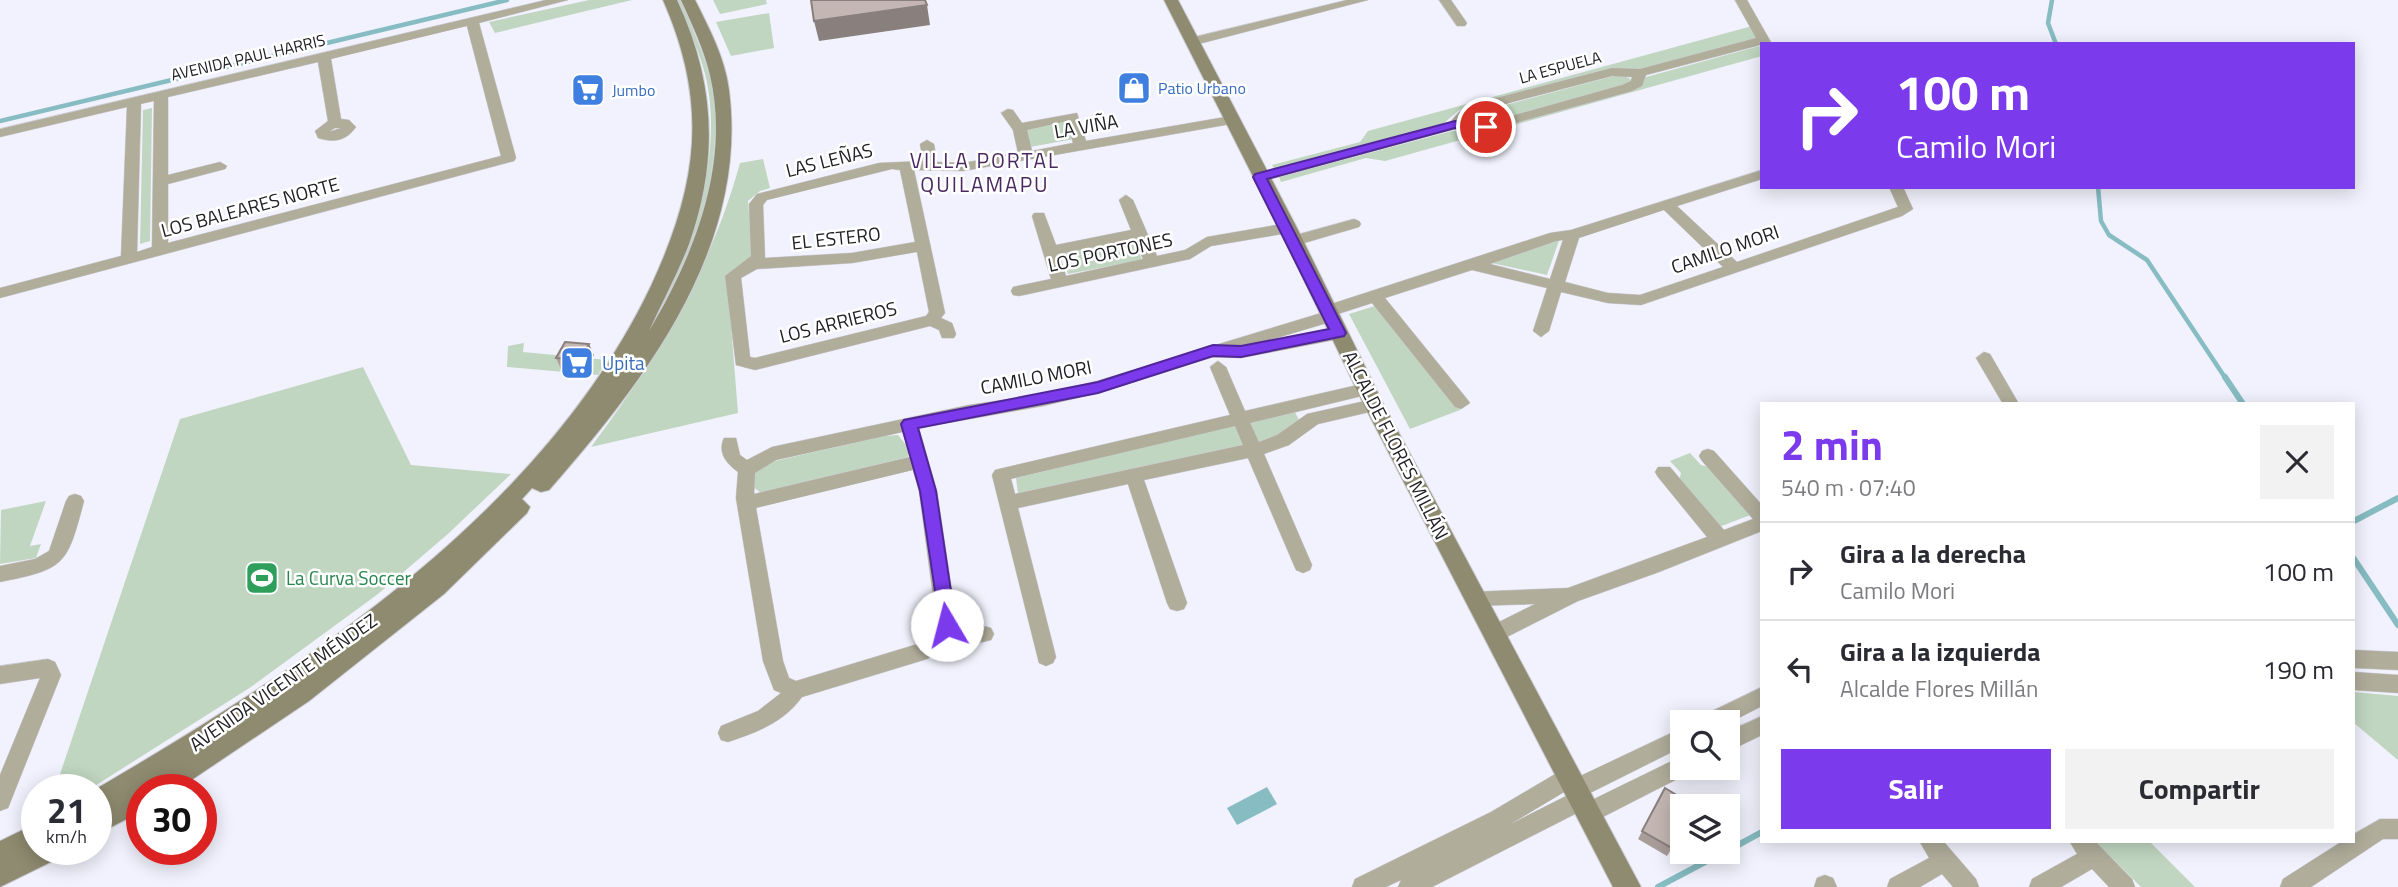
<!DOCTYPE html>
<html lang="es">
<meta charset="utf-8">
<style>
:root{--surface:#fff;--page:#f2f2f3;--text:#2b2b33;--muted:#7c7c81;--line:#e1e1e2;--accent:#7c3aed}
body{margin:0;font-family:"Titillium Web",sans-serif;background:var(--page);color:var(--text);height:100vh;display:flex;flex-direction:column;font-size:26px;white-space:nowrap}
*{box-sizing:border-box;margin:0}
p{font-size:23px;color:var(--muted)}
.icon{flex:none;width:38px;height:38px;fill:none;stroke:currentColor;stroke-width:2;stroke-linecap:round;stroke-linejoin:round}
.map{position:relative;flex:1;overflow:hidden}
.sheet{position:absolute;left:1760px;top:402px;width:595px;height:441px;display:flex;flex-direction:column;background:var(--surface);border-radius:0px;box-shadow:0 4px 18px #0003}
.sheet>*{flex:none}
.guide{position:absolute;left:1760px;top:42px;width:595px;height:147px;border-radius:0px;box-shadow:0 4px 18px #0003;background:#7c3aed;color:#fff;overflow:hidden}
.tools{position:absolute;left:1670px;top:710px;display:grid;gap:14px}
.tools a{display:grid;place-items:center;width:70px;height:70px;border-radius:0px;background:var(--surface);box-shadow:0 4px 18px #0003;font-size:35px}
.speed{position:absolute;left:21px;top:774px;display:flex;gap:14px;font-size:35px;font-weight:700;text-align:center}
.speed>*{display:grid;place-content:center;width:91px;height:91px;border-radius:50%;background:var(--surface);box-shadow:0 4px 18px #0003;line-height:1}
.speed small{font-size:18px;font-weight:400}
.speed .limit{border:10px solid #d22;background:#fff;color:#111}
.pin{position:absolute;display:grid;place-items:center;width:60px;height:60px;color:#fff;margin:-30px;border:4px solid #fff;border-radius:50%;box-shadow:0 2px 7px #0007}
.me{position:absolute;width:77px;margin:-38px;rotate:352deg;stroke-linejoin:round;filter:drop-shadow(0 0 5px #0008)}
.turn{display:flex;align-items:center;gap:24px;height:147px;padding:0 21px;font-size:32px}
.turn .icon{width:91px;height:91px;stroke-width:2.5}
.turn b{display:block;font-size:49px;line-height:60px}
.round{display:grid;place-items:center;flex:none;width:74px;height:74px;border-radius:0px;background:var(--page)}
.headline{display:flex;align-items:center;justify-content:space-between;height:119px;padding:0 21px}
h1{font-size:42px;font-weight:700;line-height:52px;color:var(--accent)}
.action{display:flex;gap:14px;margin-top:auto;padding:14px 21px}
.action a{flex:1;height:80px;border-radius:0px;background:var(--accent);color:#fff;font-size:28px;font-weight:700;line-height:80px;text-align:center}
.action a+a{background:var(--page);color:var(--text)}
ul{padding:0;list-style:none}
li{display:flex;align-items:center;gap:21px;height:98px;padding:0 21px;border-top:2px solid var(--line)}
li div{flex:1}
li b{display:block;font-size:26px}
li em{font-style:normal}
.map>svg:first-child{display:block}
</style>
<div class="map">
<svg width="2398" height="887" viewBox="0 0 2398 887">
<rect width="100%" height="100%" fill="#f2f2fe"/>
<path fill="#c0d6c0" d="M589,0H632L495,33L489,22Z
M676,0H682C694,37 714,69 715,110C727,404 322,688 96,817V812C311,689 586,495 681,257C701,208 715,157 710,103C707,66 691,34 676,0Z
M713,0H766L767,4L720,14Z
M769,13L774,48L731,56L716,22Z
M1752,26L1758,38L1640,70L1613,69L1459,110L1443,124L1275,170L1272,165L1360,142L1368,131Z
M1759,46L1762,49V56L1385,161L1366,158L1281,182L1279,177L1452,131L1476,132L1639,88L1646,77Z
M1621,74L1632,80L1630,83L1477,126L1469,125L1464,120L1468,115Z
M152,108L150,241L140,244L143,110Z
M1068,120L1074,139L1030,147L1025,129Z
M763,159L770,188L760,191L748,201L752,254L746,263L727,275L738,413L591,447C656,360 711,269 740,163Z
M1133,237L1142,260L1068,274L1060,251Z
M1560,238L1547,275L1487,262Z
M1378,305L1460,410L1410,429L1349,314Z
M524,343L523,352L607,360L598,375L507,367L508,346Z
M363,367L411,465L511,474L449,533L378,594L251,687L90,789H55L180,419Z
M1294,410L1299,420L1273,439L1018,494L1016,478Z
M898,435L910,450L908,457L761,493L752,486L753,473L766,463L884,436Z
M1690,453L1701,465L1713,468L1753,514L1719,527L1679,481L1681,473L1670,461Z
M46,501L30,546L41,544L36,558L0,564L1,510Z
M2354,692L2398,696V760L2354,723Z
M2096,842H2150L2195,887H2141Z"/>
<path fill="#86bcc2" d="M1267,787L1277,804L1237,825L1227,808Z"/>
<g fill="none" stroke-linecap="round" stroke-linejoin="round">
<path stroke="#86bcc2" stroke-width="4.5" d="M2052,0L2048,23L2056,44
M0,121L507,0
M2098,187L2101,221L2109,235L2147,260L2226,379"/>
<path stroke="#86bcc2" stroke-width="6" d="M2225,377L2243,404
M2354,521L2398,498
M2354,559L2398,625
M1727,851L1762,832
M1658,887L1724,852"/>
<defs>
<path id="street" d="M546,0H568L479,23L516,158L514,161L0,298V288L121,256L127,107L0,137V129ZM467,26L501,156L168,243V184L225,169L227,166L220,162L168,175V97L318,62L328,121L315,131L318,138C334,143 346,141 356,127L349,120L341,119L331,59ZM154,101L152,247L137,252L141,104ZM335,128H341L329,132Z
M1347,0H1368L1191,46L1185,42L1186,39Z
M1439,0H1451L1467,23L1465,26H1457Z
M1735,0H1747L1772,44H1762V47L1760,45L1646,75L1642,86L1632,91L1486,131L1455,129L1260,182L1253,177L1255,174L1450,122L1465,106L1612,68L1640,69L1756,38ZM1612,76L1632,77L1631,81L1622,85L1486,123L1466,122L1475,112Z
M1008,109L1013,110L1022,123L1077,113L1086,141L1231,116L1238,120L1231,124L963,171L914,170L945,313L941,318L952,323L956,334L954,338H942L939,330L930,326L755,370L736,365L725,276L751,256L749,204L757,194L879,163L923,161L920,144L927,140L934,144L937,162L963,163L1018,153L1013,130L1001,113ZM1067,121L1073,143L1032,151L1027,130ZM892,169L900,170L915,242L852,253L765,258L763,205L767,200ZM917,252L929,312L926,316L755,358L750,357L741,278L757,269L852,263Z
M1762,170V179L1677,206L1737,262L1898,207L1889,187H1903L1913,209L1902,216L1641,305L1608,303L1561,292L1549,331L1541,337L1533,331L1547,288L1472,270L1385,298L1467,399L1470,403L1461,409L1455,407L1372,303L1338,314L1337,320L1263,342L1339,327L1347,333L1339,339L1241,358L1213,357L1098,393L1043,406L919,428L937,491L957,625L954,633L984,626L991,628L994,634L991,640L954,649L945,648L927,659L802,697C783,723 757,732 728,742L721,740L718,733L721,726L758,711L781,693L774,690L763,661L736,498L738,472C727,464 717,453 724,438H736L740,455L747,460L772,447L969,405L1043,394L1097,381L1321,313L1322,307L1550,233L1571,230ZM1664,210L1723,267L1640,295L1608,293L1565,282L1579,238ZM1563,240L1550,279L1490,264L1556,241ZM903,432L910,457L754,494L755,473L776,460ZM913,470L919,491L937,625L934,634L921,643L796,681L789,678L783,661L756,508Z
M1126,195L1133,200L1157,256L1185,250L1207,237L1288,223L1296,228L1288,233L1211,246L1190,259L1019,296L1013,295L1011,291L1013,287L1051,279L1032,216L1034,213H1044L1056,245L1131,230L1119,200ZM1134,239L1143,259L1066,276L1059,254Z
M1354,219L1359,221L1361,224L1359,227L1294,246L1286,241L1289,237Z
M1984,352L1990,354L2019,404H2003L1976,358Z
M1218,361L1226,367L1245,411L1366,383L1374,389L1366,395L1250,423L1259,442L1277,435L1307,414L1374,399L1383,405L1374,411L1318,424L1289,445L1264,454L1312,565L1310,570L1303,573L1296,570L1248,458L1144,480L1187,603L1184,609L1177,611L1170,609L1167,603L1128,484L1018,508L1056,657L1053,663L1046,666L1039,663L992,475L995,470L1230,415L1210,367ZM1235,426L1243,445L1015,494L1011,479Z
M1708,449L1714,451L1762,505V531L1659,572L1578,601L1501,640L1494,642L1487,640L1484,634L1487,628L1535,604L1475,606L1468,604L1465,598L1468,592L1568,588L1707,537L1658,477L1655,472L1658,467H1670L1724,530L1753,519L1702,461L1699,456L1702,451Z
M75,494L81,496L84,501C67,565 66,569 0,582V566L35,559L49,551L66,501L69,496Z
M2354,650L2398,652V670L2354,668Z
M48,659L55,662L61,675L8,808L0,811V775L40,678L0,684V666Z
M2354,672L2398,675V693L2354,690Z
M1762,687V706L1727,724L1699,723L1702,716Z
M1762,716V735L1727,752V732Z
M1682,728V747L1590,793L1592,800L1682,756V768H1692L1689,773L1597,820L1589,823L1581,820L1579,812L1432,887H1398L1401,880L1386,887H1352L1355,879L1491,812L1562,770L1570,767L1578,770L1580,776ZM1566,791L1568,795L1509,825Z
M2380,819H2398V839H2383L2311,887H2280L2283,879L2341,842H2354V834Z
M1920,842H1944L1976,879L1979,887H1953L1942,874L1920,887H1887L1890,879L1929,858Z
M2070,842H2096L2132,879L2135,887H2109L2092,869L2061,887H2029L2032,879L2077,854Z
M1825,875L1833,878L1837,887H1814L1817,878Z"/>
<path id="secondary" d="M663,0H677C715,82 719,158 689,244C678,273 662,302 649,331C694,256 731,164 710,75C704,49 692,24 681,0H695C709,28 725,58 729,90C749,245 646,380 549,490L541,492L532,488L522,499L530,507L527,513L444,594L309,701L178,789H142V811L96,835V789C306,666 543,513 651,286C698,185 709,104 663,0Z
M1164,0H1178L1297,228L1384,405L1641,887H1613L1364,405L1279,228Z
M37,823V849H63L59,858L0,887V841Z"/>
</defs>
<use href="#street" stroke="#ccccd7" stroke-width="1"/>
<use href="#secondary" stroke="#ccccd7" stroke-width="2"/>
<use href="#street" fill="#b0ad9b" fill-rule="evenodd"/>
<use href="#secondary" fill="#8f8b70" fill-rule="evenodd"/>
</g>
<path fill="#a99d9a" d="M594,355L585,370L561,369L556,358Z
M1665,788L1672,848L1667,856L1638,839Z"/>
<path fill="#89807d" d="M927,5L930,25L819,41L814,21Z
M589,344L594,355L585,370L580,360Z"/>
<path fill="#c4b7b3" stroke="#89807d" stroke-width="2" d="M811,0H925L927,5L814,21Z
M565,342L589,344L580,360L556,358Z
M1665,788L1693,805L1692,807H1682V828L1672,848L1642,831Z"/>
<path fill="#7c3aed" stroke="#51269a" stroke-width="2" d="M1455,121L1486,124L1493,127L1486,131L1455,128L1267,179L1346,333L1344,336L1241,357L1213,356L1098,393L918,428L936,491L956,625L953,631L947,633L941,631L920,491L901,424L904,420L1098,382L1213,345L1241,346L1329,329L1253,177L1255,174Z"/>
<defs>
<symbol id="shop-square" viewBox="-11 -11 22 22"><rect x="-9" y="-9" width="18" height="18" rx="4" fill="#3f7fe0" stroke="#fff"/><path d="M-5-2.5h2.3a2.7 3.5 0 0 1 5.4 0H5L5.5 6h-11ZM-1.5-2.5h3a1.5 2.3 0 0 0-3 0Z" fill="#fff"/></symbol>
<symbol id="supermarket-square" viewBox="-11 -11 22 22"><rect x="-9" y="-9" width="18" height="18" rx="4" fill="#3f7fe0" stroke="#fff"/><path d="M-6-5.5h2.5l.6 2H6L4.5 2H-2.5L-4.4-4H-6ZM-1.5 3.2a1.3 1.3 0 1 0 .1 0ZM3 3.2a1.3 1.3 0 1 0 .1 0Z" fill="#fff"/></symbol>
<symbol id="stadium-square" viewBox="-11 -11 22 22"><rect x="-9" y="-9" width="18" height="18" rx="4" fill="#2e9e5b" stroke="#fff"/><path d="M0-5a6.5 5 0 1 0 0 10a6.5 5 0 1 0 0-10ZM-3.5-1.8h7v3.6h-7Z" fill="#fff"/></symbol>
</defs>
<g fill-rule="evenodd">
<use href="#shop-square" x="1115" y="69" width="38" height="38"/>
<use href="#supermarket-square" x="569" y="71" width="38" height="38"/>
<use href="#supermarket-square" x="558" y="344" width="38" height="38"/>
<use href="#stadium-square" x="243" y="559" width="38" height="38"/>
</g>
<g text-anchor="middle" stroke-width="5" stroke-linejoin="round" paint-order="stroke">
<g font-size="16" fill="#212125" stroke="#fff">
<text transform="translate(248 57) rotate(-13)" y="6">AVENIDA PAUL HARRIS</text>
<text transform="translate(1560 67) rotate(-15)" y="6">LA ESPUELA</text>
</g>
<g font-size="16" fill="#366cbe" stroke="#fff" text-anchor="start">
<text x="1158" y="94">Patio Urbano</text>
<text x="612" y="96">Jumbo</text>
</g>
<g font-size="19" fill="#212125" stroke="#fff">
<text transform="translate(1086 126) rotate(-10)" y="7">LA VIÑA</text>
<text transform="translate(829 160) rotate(-14)" y="7">LAS LEÑAS</text>
<text transform="translate(250 207) rotate(-15)" y="7">LOS BALEARES NORTE</text>
<text transform="translate(836 238) rotate(-6)" y="7">EL ESTERO</text>
<text transform="translate(1725 249) rotate(-19)" y="7">CAMILO MORI</text>
<text transform="translate(1110 252) rotate(-12)" y="7">LOS PORTONES</text>
<text transform="translate(838 322) rotate(-14)" y="7">LOS ARRIEROS</text>
<text transform="translate(1036 377) rotate(-11)" y="7">CAMILO MORI</text>
<text transform="translate(1396 445) rotate(63)" y="7">ALCALDE FLORES MILLÁN</text>
<text transform="translate(283 682) rotate(-35)" y="7">AVENIDA VICENTE MÉNDEZ</text>
</g>
<g font-size="19" fill="#366cbe" stroke="#fff" text-anchor="start">
<text x="602" y="370">Upita</text>
</g>
<g font-size="19" fill="#27864d" stroke="#fff" text-anchor="start">
<text x="286" y="585">La Curva Soccer</text>
</g>
<g font-size="21" letter-spacing="2" fill="#4b2961" stroke="#fff">
<text x="985" y="168">VILLA PORTAL<tspan x="985" dy="24">QUILAMAPU</tspan></text>
</g>
</g>
</svg>
<div class="tools">
<a><svg class="icon" aria-label="search" viewBox="0 0 24 24"><circle cx="10" cy="10" r="6"/><path d="M15 15l6 6"/></svg></a>
<a><svg class="icon" aria-label="layers" viewBox="0 0 24 24"><path d="M12 4l9 5-9 5-9-5zM3 14l9 5 9-5"/></svg></a>
</div>
<div class="speed"><div>21<small>km/h</small></div><div class="limit">30</div></div>
<div class="pin" style="left:1486px;top:127px;background:#d93025"><svg class="icon" aria-label="arrive" viewBox="0 0 24 24"><path d="M6 21V4h12l-3 4 3 4H6"/></svg></div>
<svg class="me" style="left:947px;top:625px" viewBox="-20 -20 40 40"><circle r="19" fill="#fff"/><path d="M0-13L10 11 0 6-10 11z" fill="#7c3aed"/></svg>
<div class="guide">
<div class="turn"><svg class="icon" aria-label="right" viewBox="0 0 24 24"><path d="M7 20v-9h11M14 6l5 5-5 5"/></svg><div><b>100 m</b>Camilo Mori</div></div>
</div>
<section class="sheet">
<div class="headline"><div><h1>2 min</h1><p>540 m · 07:40</p></div><a class="round"><svg class="icon" aria-label="close" viewBox="0 0 24 24"><path d="M6 6l12 12M18 6L6 18"/></svg></a></div>
<ul>
<li><svg class="icon" aria-label="right" viewBox="0 0 24 24"><path d="M7 20v-9h11M14 6l5 5-5 5"/></svg><div><b>Gira a la derecha</b><p>Camilo Mori</p></div><em>100 m</em></li>
<li><svg class="icon" aria-label="left" viewBox="0 0 24 24"><path d="M17 20v-9H6M10 6l-5 5 5 5"/></svg><div><b>Gira a la izquierda</b><p>Alcalde Flores Millán</p></div><em>190 m</em></li>
</ul>
<div class="action"><a>Salir</a><a>Compartir</a></div>
</section>
</div>
